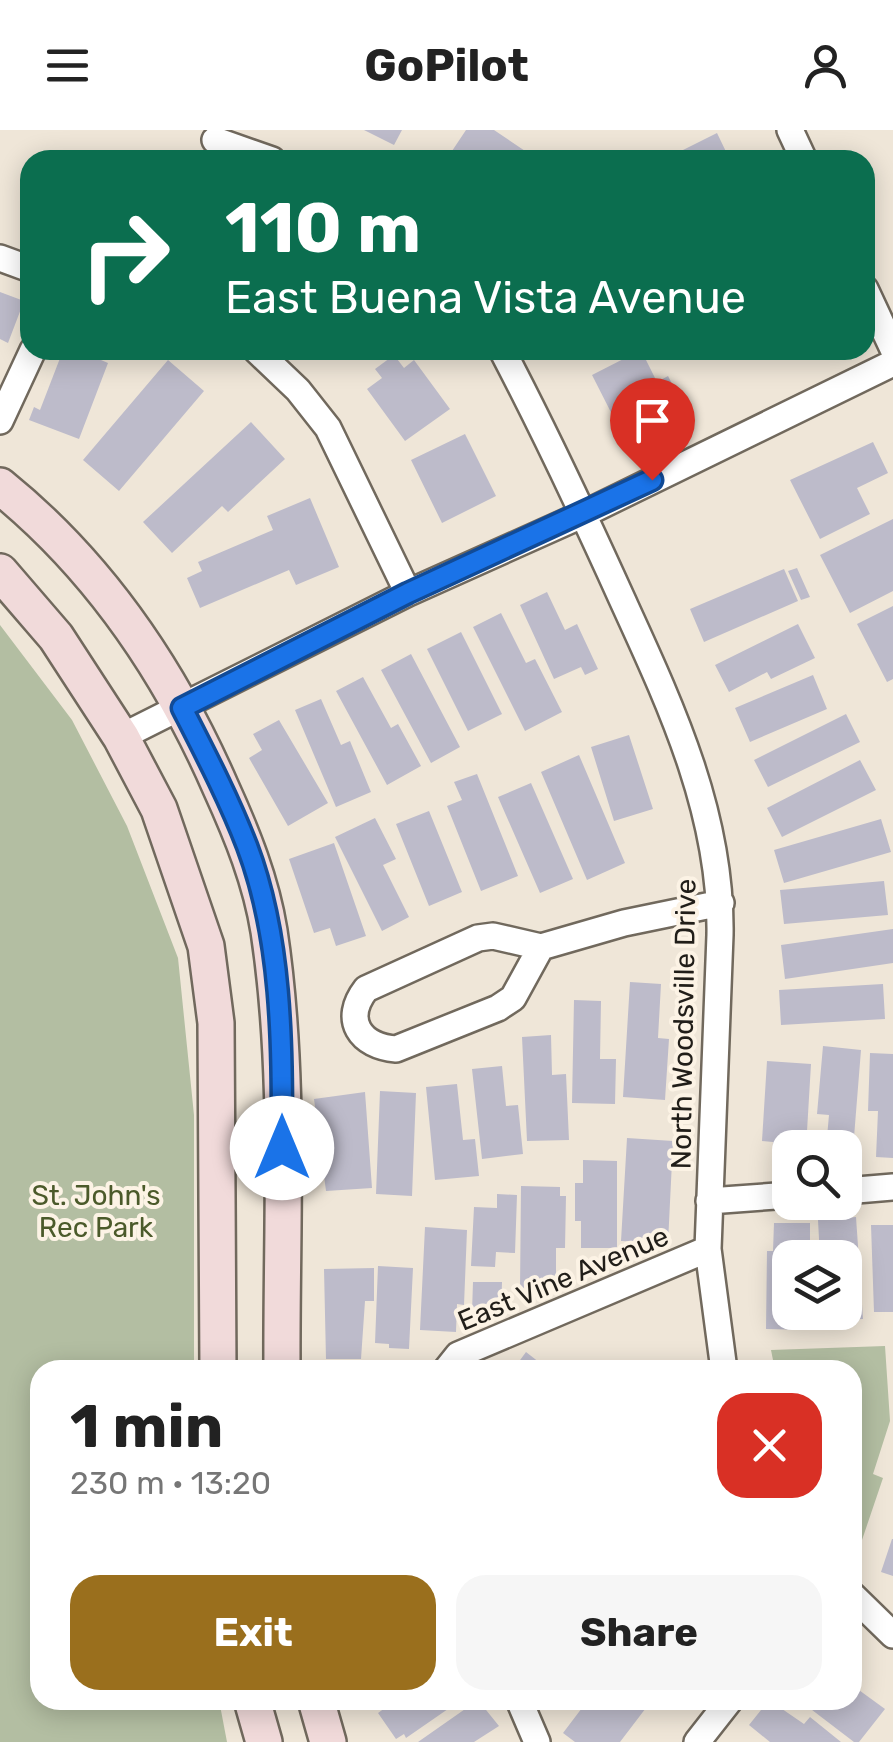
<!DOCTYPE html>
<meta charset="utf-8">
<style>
:root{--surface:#fff;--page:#f6f6f6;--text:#222;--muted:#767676;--accent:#9a6f1d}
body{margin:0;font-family:Rubik,sans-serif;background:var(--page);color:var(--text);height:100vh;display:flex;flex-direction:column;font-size:38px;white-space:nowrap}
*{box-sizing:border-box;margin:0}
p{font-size:32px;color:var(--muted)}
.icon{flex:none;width:55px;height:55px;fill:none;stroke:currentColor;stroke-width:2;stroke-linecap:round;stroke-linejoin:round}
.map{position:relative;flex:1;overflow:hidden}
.sheet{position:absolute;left:30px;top:1230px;width:832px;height:350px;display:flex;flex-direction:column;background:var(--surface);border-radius:30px;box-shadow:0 5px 25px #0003}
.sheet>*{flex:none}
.hud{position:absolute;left:20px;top:20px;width:855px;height:210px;border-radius:30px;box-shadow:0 5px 25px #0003;background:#0b6e4f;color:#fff;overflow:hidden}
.fabs{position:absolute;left:772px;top:1000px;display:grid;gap:20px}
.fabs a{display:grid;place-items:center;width:90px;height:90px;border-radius:20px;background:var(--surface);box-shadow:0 5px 25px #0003;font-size:50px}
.pin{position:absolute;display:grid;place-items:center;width:85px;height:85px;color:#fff;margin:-102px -42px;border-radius:50% 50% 50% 0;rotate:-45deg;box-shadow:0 0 10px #0007}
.pin .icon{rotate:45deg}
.me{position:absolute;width:110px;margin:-55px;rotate:0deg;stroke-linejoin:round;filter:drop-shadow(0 0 8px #0008)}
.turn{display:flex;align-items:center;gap:35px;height:210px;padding:0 40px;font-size:45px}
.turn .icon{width:130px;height:130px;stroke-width:2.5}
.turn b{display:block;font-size:70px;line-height:85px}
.round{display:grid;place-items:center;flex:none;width:105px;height:105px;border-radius:30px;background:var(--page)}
.headline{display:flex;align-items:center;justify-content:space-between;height:170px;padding:0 40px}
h1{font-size:60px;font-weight:700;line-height:75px}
.action{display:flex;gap:20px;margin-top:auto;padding:20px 40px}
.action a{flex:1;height:115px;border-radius:30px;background:var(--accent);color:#fff;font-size:40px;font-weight:700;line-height:115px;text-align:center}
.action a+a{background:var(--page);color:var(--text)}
header{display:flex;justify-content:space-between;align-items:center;height:130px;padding:0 40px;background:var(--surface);font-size:45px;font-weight:700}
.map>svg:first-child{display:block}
</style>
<header><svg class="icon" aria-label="menu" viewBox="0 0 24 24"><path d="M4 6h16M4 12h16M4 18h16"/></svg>GoPilot<svg class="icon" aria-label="person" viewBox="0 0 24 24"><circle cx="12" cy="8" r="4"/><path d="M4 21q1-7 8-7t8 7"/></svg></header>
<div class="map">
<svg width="893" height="1612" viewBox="0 0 893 1612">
<rect width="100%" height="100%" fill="#efe6d8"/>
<path fill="#b3bea2" d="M0,495L72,590L127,696L178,828L194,985V1240H40V1570H219L227,1612H0Z
M885,1216L890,1291L873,1344L883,1348L862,1410L853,1402L852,1240H775L771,1220Z"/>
<path fill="#bdbbca" d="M364,0H402L394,15Z
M466,0H494L534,27L531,30H446Z
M717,3L730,30H663Z
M0,162L24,171L8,213L0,209Z
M54,220H104L101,230L108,233L79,309L29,290L34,277L40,280L62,223Z
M641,220L657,252L668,246L682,273L622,304L592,245Z
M394,225L404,238L414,230L450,279L405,311L367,259L382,248L375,239Z
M168,230L204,261L119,361L83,330Z
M251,292L285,329L228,382L222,376L172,423L143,392Z
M465,304L496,366L442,393L411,330Z
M873,312L888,343L857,358L870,384L820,409L790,350Z
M310,368L339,437L296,455L289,440L200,478L187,448L202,441L198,432L273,400L267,386Z
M893,389V461L850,483L820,425Z
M797,438L810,467L801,470L788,441Z
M784,439L798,471L704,512L690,479Z
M547,462L565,500L577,494L598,539L585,545L581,537L554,549L520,475Z
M893,476V549L887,552L857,494Z
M501,483L526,533L535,529L562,582L525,601L473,497Z
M798,494L815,528L771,549L767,542L729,562L715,535Z
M461,502L502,584L468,601L427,519Z
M411,524L460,617L431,633L381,540Z
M813,545L827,579L750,612L735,578Z
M363,547L391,598L398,594L421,636L387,655L336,561Z
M321,569L341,615L350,611L371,662L336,677L295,580Z
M846,584L860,612L768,657L754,630Z
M279,590L328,673L288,696L249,628L262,620L253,604Z
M629,605L653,679L614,691L591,617Z
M579,625L625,733L587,750L541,642Z
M860,630L876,660L782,707L767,678Z
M477,644L518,746L481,761L447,676L462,670L454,652Z
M531,653L573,749L540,763L498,667Z
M429,681L462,762L429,776L396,694Z
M375,688L396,729L383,735L409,787L382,801L335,707Z
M881,689L891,722L784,753L774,720Z
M334,713L366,806L336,816L330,798L314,803L289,729Z
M884,751L888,785L784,794L780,760Z
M893,799V833L785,849L781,815Z
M630,852L661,854L658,908L669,909L665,970L623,967Z
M883,854L885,889L781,895L779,860Z
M574,870L601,871L600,929H616L615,974L572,973Z
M551,905L552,945L566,944L569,1010L527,1011L522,907Z
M823,916L861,920L852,1032H845V1018H826L829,985L817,984Z
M870,923L893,924V1028L876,1027L878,981H868Z
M767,931L811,934L806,1018H790V1036L772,1035L773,1012L762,1011Z
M502,936L506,976L518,975L523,1024L482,1029L472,939Z
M457,954L463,1010L475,1009L479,1046L435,1050L426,957Z
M380,961L416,963L412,1066L376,1064Z
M365,962L372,1058L326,1061L314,969Z
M627,1008L673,1011L668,1113L621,1111Z
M583,1030L617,1031V1118H581V1091H575V1053H583Z
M521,1056L560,1057V1066H566L565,1118H556V1161L520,1160Z
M497,1064L517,1065L515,1123L496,1122L495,1137L471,1136L474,1077L497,1078Z
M856,1087L863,1189L825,1191L824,1182H845V1128H820L818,1090Z
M774,1093H810V1128H790V1182H809V1200L766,1199L767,1121H773Z
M871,1095H893V1182H874Z
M425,1097L467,1100L464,1175L457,1174L456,1202L420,1200Z
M378,1136L413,1138L409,1219L389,1218V1214L375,1213Z
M374,1138V1171H365L361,1229H326L324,1139Z
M473,1152H502L501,1184L472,1182Z
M526,1222L549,1240H519L515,1237Z
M892,1409H893V1446L881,1442Z
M852,1555L885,1579L859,1612H854L799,1570H852Z
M396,1570H461L406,1608L404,1604L396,1609L378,1583Z
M478,1570L499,1596L474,1612H418Z
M588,1570H652L620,1612H575L563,1603Z
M769,1570L804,1594L810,1587L841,1612H770L749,1595Z"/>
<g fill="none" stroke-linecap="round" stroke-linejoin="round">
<defs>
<path id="street" d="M790,0L804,30
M215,10L272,30
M0,128L30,139
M865,159L893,219
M256,220L298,260L328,298L408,463
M502,220C545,302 584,385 622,469C671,576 722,684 720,805L708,1119L724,1240
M0,291L33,220
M121,607L408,463L584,384L893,233
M541,817L513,868L498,878L396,919C360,916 342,890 366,859L478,808L493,806L541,817L624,793L721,773
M845,1061L893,1057
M709,1071L790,1065
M446,1240L458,1225L708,1119
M852,1465L893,1505
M519,1570L537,1612
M697,1612L730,1570"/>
<path id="secondary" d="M0,356C100,437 170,541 221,658C242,704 261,751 269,801C291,946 281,1095 282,1240
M0,442L56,507L121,607L159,679L206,816L216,893L218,1240
M252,1570L264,1612
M316,1570L328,1612"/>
</defs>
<use href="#street" stroke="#71695d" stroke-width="30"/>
<use href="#secondary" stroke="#71695d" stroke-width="40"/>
<use href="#street" stroke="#fff" stroke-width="25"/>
<use href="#secondary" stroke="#f1dada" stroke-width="35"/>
</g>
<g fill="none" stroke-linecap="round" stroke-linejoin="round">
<defs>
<path id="route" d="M282,1018C282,918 283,811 247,716C229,669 205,623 182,578L408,463L652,350"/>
</defs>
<use href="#route" stroke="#114b97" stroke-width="25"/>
<use href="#route" stroke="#1a73e8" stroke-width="18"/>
</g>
<g text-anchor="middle" stroke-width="8" stroke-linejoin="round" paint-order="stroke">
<g font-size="28" fill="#211e19" stroke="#fcf3e5">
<text transform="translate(683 894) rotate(-89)" y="10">North Woodsville Drive</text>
<text transform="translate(563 1148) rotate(-23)" y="10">East Vine Avenue</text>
</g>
<g font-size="28" fill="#4b5a2a" stroke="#fcf3e5">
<text x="96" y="1075">St. John's<tspan x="96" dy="32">Rec Park</tspan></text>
</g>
</g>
</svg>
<div class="fabs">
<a><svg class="icon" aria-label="search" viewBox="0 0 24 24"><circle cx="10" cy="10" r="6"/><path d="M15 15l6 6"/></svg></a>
<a><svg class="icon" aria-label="layers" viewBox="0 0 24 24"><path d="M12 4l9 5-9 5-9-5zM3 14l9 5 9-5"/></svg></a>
</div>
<div class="pin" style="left:652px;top:350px;background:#d93025"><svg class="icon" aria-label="arrive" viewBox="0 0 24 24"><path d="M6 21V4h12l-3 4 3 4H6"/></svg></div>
<svg class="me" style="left:282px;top:1018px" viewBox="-20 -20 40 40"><circle r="19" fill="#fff"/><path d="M0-13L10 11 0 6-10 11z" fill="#1a73e8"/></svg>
<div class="hud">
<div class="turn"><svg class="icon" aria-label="right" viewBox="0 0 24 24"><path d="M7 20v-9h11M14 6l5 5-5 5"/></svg><div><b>110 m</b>East Buena Vista Avenue</div></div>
</div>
<section class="sheet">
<div class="headline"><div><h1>1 min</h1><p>230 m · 13:20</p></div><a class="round" style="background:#d93025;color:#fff"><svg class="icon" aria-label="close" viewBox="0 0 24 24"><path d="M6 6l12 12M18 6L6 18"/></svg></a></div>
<div class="action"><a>Exit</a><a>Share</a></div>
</section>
</div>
